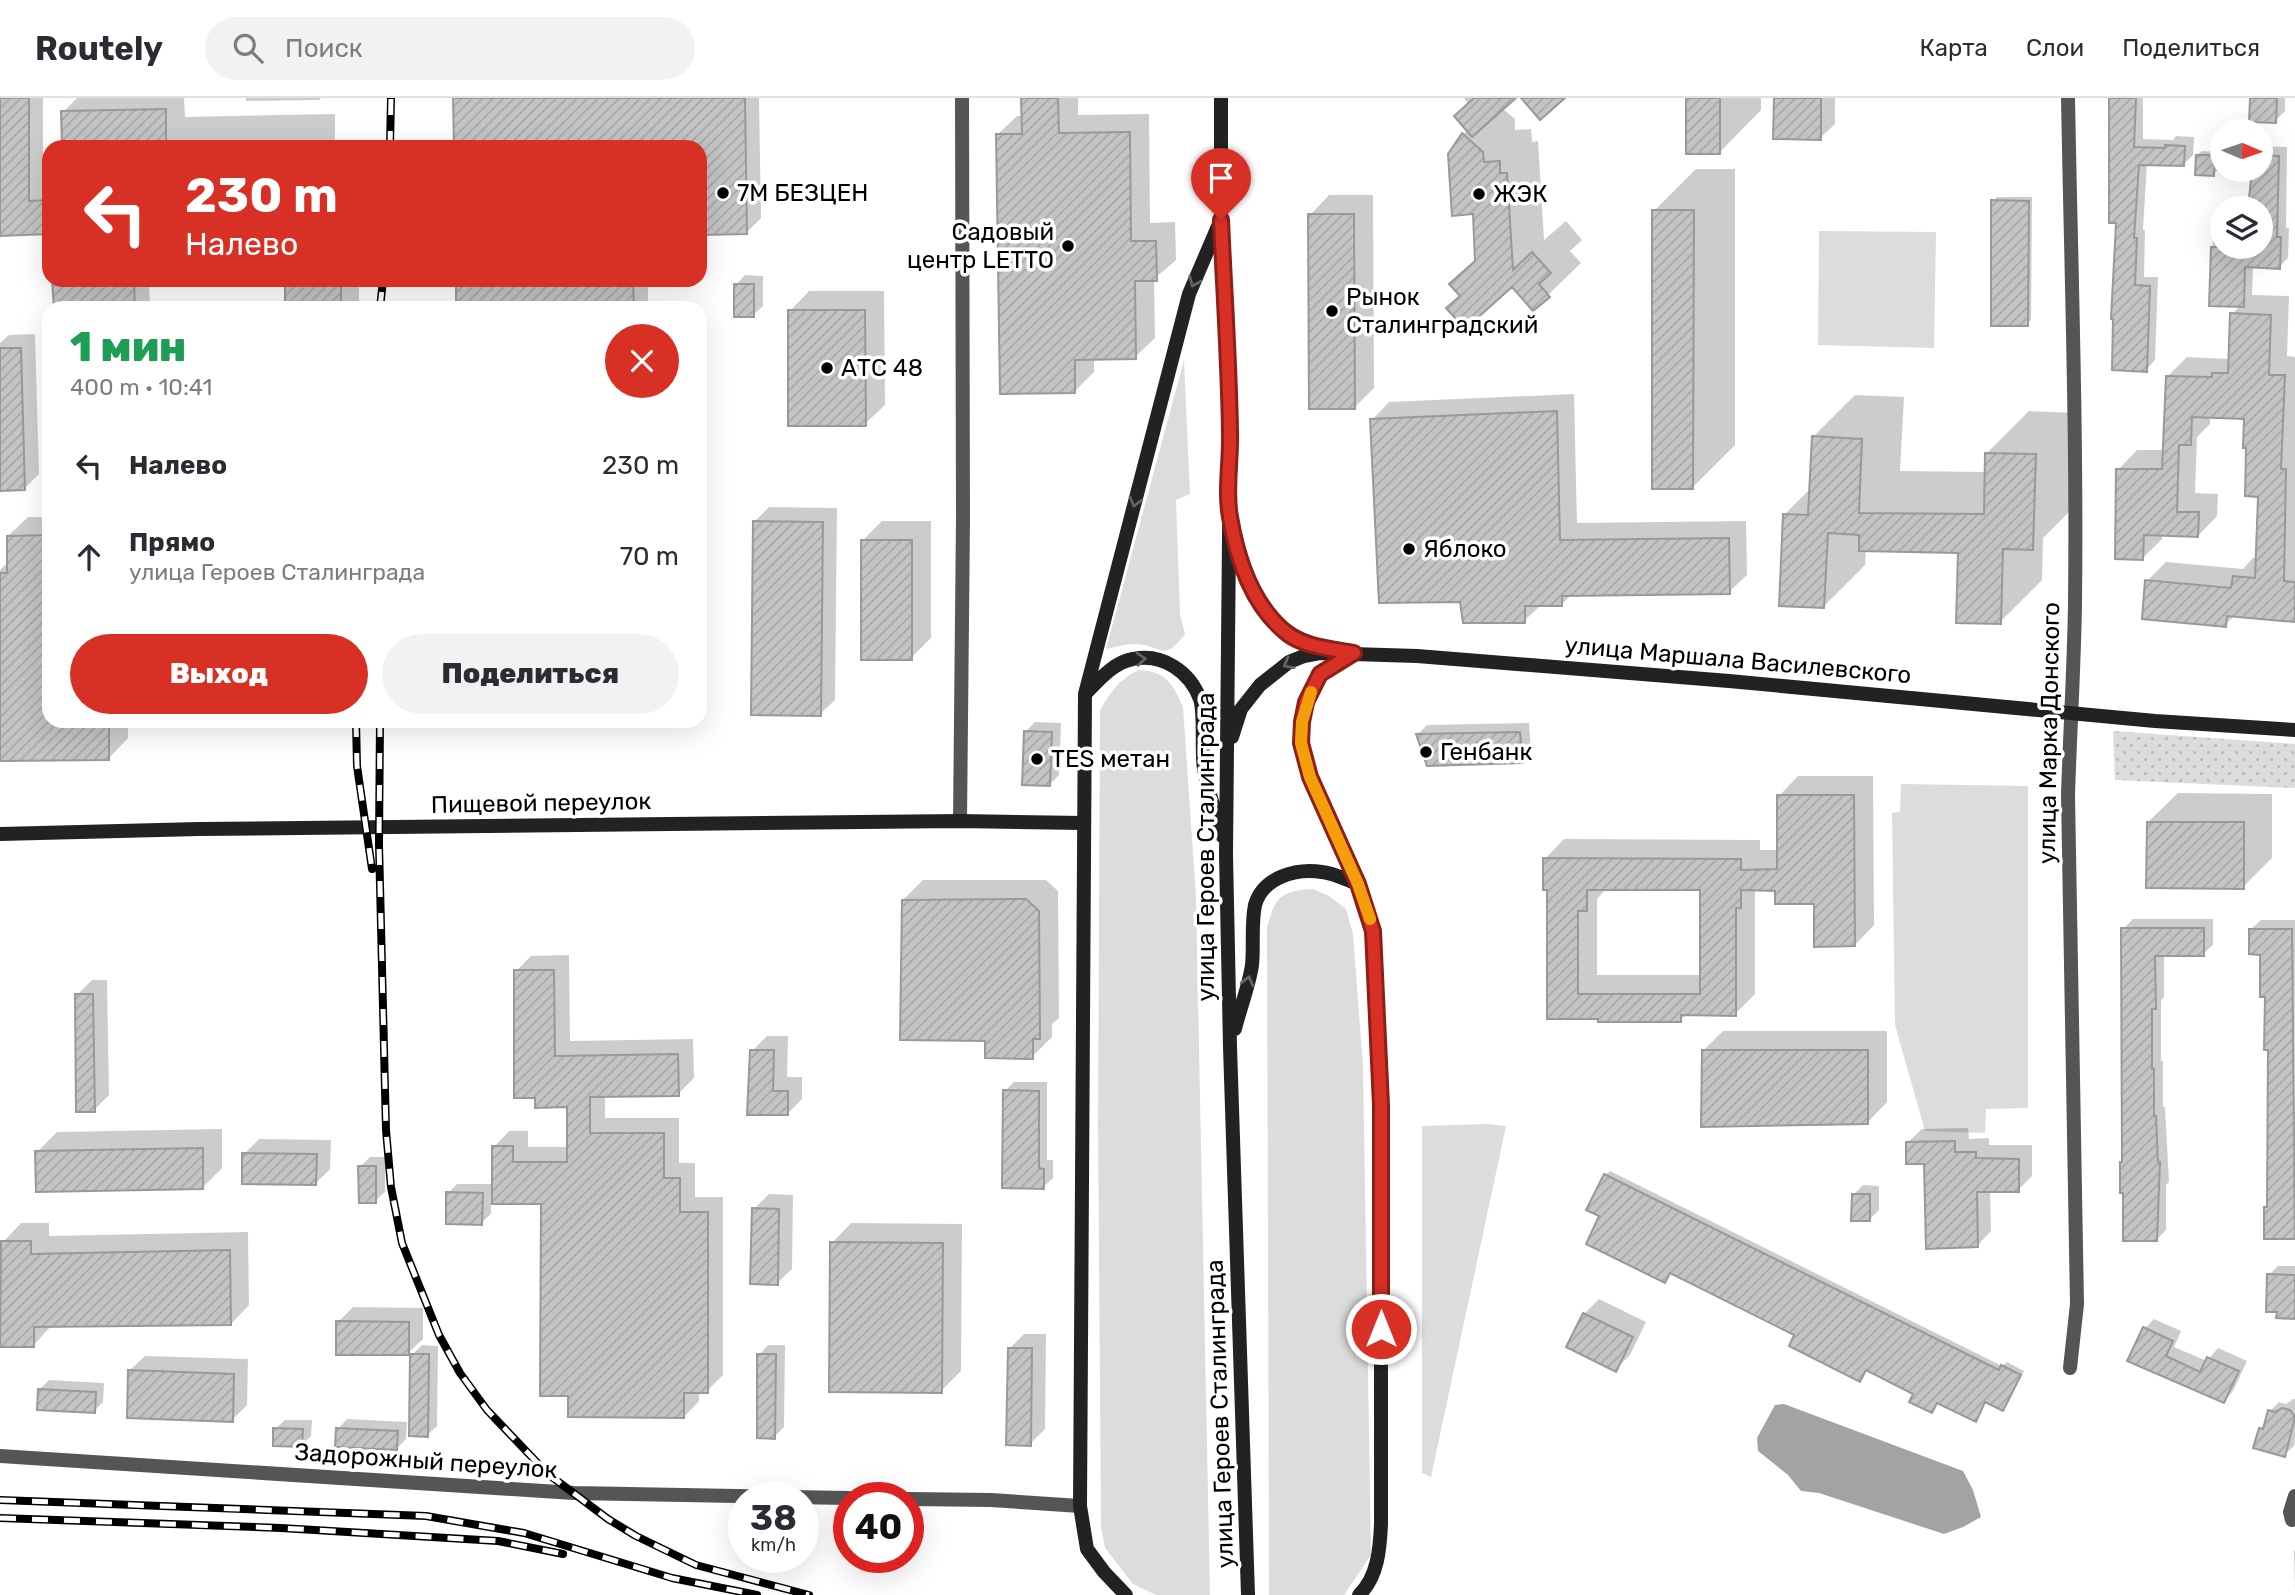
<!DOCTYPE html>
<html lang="ru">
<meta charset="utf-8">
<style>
:root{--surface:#fff;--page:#f2f2f3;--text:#2b2b33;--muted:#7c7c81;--line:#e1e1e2;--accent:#d93025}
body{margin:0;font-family:Rubik,sans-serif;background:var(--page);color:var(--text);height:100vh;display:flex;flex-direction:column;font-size:26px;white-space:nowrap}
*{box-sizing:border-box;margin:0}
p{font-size:23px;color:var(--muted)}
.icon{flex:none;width:38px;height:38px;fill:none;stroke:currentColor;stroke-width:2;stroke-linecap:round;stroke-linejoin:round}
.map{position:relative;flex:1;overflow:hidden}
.details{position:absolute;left:42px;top:203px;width:665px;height:427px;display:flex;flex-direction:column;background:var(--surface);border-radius:21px;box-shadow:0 7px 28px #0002}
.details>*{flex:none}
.top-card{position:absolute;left:42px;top:42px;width:665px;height:147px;border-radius:21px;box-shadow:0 7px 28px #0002;background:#d93025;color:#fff;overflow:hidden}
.needle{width:46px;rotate:92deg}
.fabs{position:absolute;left:2210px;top:21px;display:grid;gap:14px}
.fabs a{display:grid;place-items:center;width:63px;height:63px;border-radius:50%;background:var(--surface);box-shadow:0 7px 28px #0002;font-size:35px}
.speed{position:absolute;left:728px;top:1384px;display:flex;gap:14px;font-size:35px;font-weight:700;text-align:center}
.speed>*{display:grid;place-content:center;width:91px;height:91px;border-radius:50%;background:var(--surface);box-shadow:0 7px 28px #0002;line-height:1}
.speed small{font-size:18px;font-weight:400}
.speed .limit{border:10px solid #d22;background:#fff;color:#111}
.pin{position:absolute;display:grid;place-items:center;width:60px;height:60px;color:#fff;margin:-72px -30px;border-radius:50% 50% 50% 0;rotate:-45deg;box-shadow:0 0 7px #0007}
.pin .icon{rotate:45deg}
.me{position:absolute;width:77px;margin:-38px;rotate:0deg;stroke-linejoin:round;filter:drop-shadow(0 0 5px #0008)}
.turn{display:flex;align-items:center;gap:24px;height:147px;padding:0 28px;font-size:32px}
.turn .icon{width:91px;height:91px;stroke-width:2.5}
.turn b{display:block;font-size:49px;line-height:60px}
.round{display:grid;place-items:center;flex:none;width:74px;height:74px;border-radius:37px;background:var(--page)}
.headline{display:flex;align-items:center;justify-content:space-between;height:119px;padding:0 28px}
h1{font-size:42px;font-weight:800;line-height:52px;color:#1e9e55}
.primary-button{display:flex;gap:14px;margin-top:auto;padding:14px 28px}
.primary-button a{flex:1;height:80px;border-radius:42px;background:var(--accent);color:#fff;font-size:28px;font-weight:800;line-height:80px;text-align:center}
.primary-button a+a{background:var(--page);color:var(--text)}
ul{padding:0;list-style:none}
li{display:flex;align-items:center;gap:21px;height:91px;padding:0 28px}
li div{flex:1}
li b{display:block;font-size:26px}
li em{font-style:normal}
header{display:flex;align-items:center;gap:42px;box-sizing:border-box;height:98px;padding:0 35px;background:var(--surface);border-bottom:2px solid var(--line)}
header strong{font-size:33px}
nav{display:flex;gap:38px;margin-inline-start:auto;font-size:24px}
.search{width:490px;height:63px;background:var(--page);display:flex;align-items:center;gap:18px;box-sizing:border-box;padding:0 24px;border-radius:38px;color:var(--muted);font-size:26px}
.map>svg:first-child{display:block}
</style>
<header>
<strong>Routely</strong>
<div class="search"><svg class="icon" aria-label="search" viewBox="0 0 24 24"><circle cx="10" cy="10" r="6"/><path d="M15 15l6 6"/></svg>Поиск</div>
<nav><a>Карта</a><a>Слои</a><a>Поделиться</a></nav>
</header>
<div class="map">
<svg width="2295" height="1497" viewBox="0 0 2295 1497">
<defs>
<pattern id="park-dots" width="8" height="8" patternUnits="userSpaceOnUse" patternTransform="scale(1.75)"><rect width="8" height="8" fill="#dcdcdc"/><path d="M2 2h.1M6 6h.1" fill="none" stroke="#bbb" stroke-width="1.8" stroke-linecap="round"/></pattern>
<pattern id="building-hatch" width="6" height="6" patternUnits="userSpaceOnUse" patternTransform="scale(1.75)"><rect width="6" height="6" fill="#c4c4c4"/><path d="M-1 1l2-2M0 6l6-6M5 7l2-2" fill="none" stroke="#a7a7a7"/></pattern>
</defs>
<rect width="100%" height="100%" fill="#fff"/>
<path fill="#dcdcdc" d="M1819,133L1936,134L1934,250L1818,247Z
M1184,262L1190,396L1176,402L1180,516L1185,536C1162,566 1164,547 1135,546C1126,546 1115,549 1106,551Z
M1139,572C1167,574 1172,585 1183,609L1196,799L1210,1497H1156L1133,1486L1105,1450L1101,1429L1098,1027L1100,612C1111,594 1119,581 1139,572Z
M1901,686L2028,688V1010L1986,1011L1985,1035L1925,1033L1895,927L1892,715L1900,714Z
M1313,791L1329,798L1346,811L1353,836L1363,968L1371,1457L1344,1497H1269L1267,830C1275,799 1280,793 1313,791Z
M1487,1026L1506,1028L1431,1379L1422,1375V1028Z"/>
<path fill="url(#park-dots)" d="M2113,633L2295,646V690L2115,682Z"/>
<path fill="#a3a3a3" d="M1784,1306L1963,1373L1973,1392L1981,1419L1963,1429L1944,1436L1819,1395L1801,1393L1788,1377L1758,1353L1757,1340L1775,1307Z"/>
<path fill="#0003" fill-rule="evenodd" d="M0,0H43V89H49V134L0,109Z
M77,0H184L185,19L335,16V46L332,49H64L63,14Z
M246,0H321L319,2L246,3Z
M455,0H759L761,120L746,135H700V49H456Z
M1023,0H1078V17L1149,16L1150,125L1175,124L1176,162L1154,181L1155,240L1135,259L1094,260V274L1075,293L997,37L1017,18H1023Z
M1464,0H1514L1502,10L1515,21V32L1531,31L1532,44L1538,43L1544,142L1566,123L1582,142L1570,153L1581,165L1548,197L1512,187L1461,197L1477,161L1474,114L1463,36L1468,32V6Z
M1687,0H1761V12L1720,54Z
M1775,0H1835V26L1820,40Z
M2111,0H2143V41L2173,42L2176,38L2194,39L2193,57L2184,66L2147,65L2143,132H2145L2144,179H2158L2155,262L2146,272L2118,123Z
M2252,0H2285V13L2275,23Z
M2263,48L2287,49L2286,130H2289L2288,160L2279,169L2253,168L2252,197L2289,198L2287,258L2295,259V522L2235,517L2225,527L2147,483L2166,464L2243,471L2253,460H2258L2260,397L2246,319L2210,318V326L2197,339L2195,395L2218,396L2217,418L2198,438L2162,436V441L2142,461L2118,372L2137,352H2164L2167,279L2187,259L2228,261L2231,259L2232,216L2241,207L2211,206L2213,136L2222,127V149H2261V110H2251L2253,72H2261V50Z
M2202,53L2218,54V72L2213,76L2197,57Z
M1696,71H1735V347L1693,389L1654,113Z
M1329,97H1373L1374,290L1355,309L1310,117Z
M1997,99H2032L2031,222L2027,226L1993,103Z
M745,177L763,178V208L753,217L736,187Z
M54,182H149L150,210H55Z
M287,182H359V210H287Z
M457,182H648V210H458Z
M809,193H884L885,307L865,326L790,213Z
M35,236L39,376L24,391H0V245L9,237Z
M1574,296L1577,425L1746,423L1747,477L1729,494L1572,496L1561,507H1541L1524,523L1372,322L1389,304Z
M1855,297L1904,299L1900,373L1987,374V355L2029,313L2077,315L2075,408L2043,440L2042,482L2000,524L1960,453L1866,451L1865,467L1824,508L1785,416L1811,390L1813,339Z
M769,409L837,410L835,602L820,616L754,424Z
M28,419H49V623H128V640L109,660L0,661V472L9,463L8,438Z
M882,423H931V540L911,560L862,443Z
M1035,624L1061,625L1059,677L1050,686L1025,634Z
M1529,625L1531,654L1522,663L1418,636L1427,627Z
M1798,678H1873L1874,827L1855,847L1816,804L1777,791H1757L1755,793V896L1735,916H1687L1680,922L1549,919V790L1545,761L1564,741L1760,742V752H1779V698ZM1702,790V877H1597V801L1606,791Z
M2178,695L2272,696V760L2243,789L2148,724Z
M923,782H1046L1058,793L1059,920L1052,926V939L1032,959L987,941L903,802Z
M2133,821H2213V847L2203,856H2164V899L2161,903V963H2163V1009H2165L2169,1084L2166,1087V1132L2156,1142L2123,831Z
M2261,822H2295L2294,1140L2266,1110L2269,1107L2270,950L2262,855L2251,831Z
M569,857L570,943L693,941L694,980L678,996L605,997V1020H679V1065H695V1099H723V1277L707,1293H699V1303L684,1319L570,1296L542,1105H491V1116L481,1125L448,1095L457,1086H494V1049L509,1033H528V1049H569V1007L516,873L531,858Z
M92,882H107L109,997L94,1012L77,897Z
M1723,933H1887V1004L1868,1024L1703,953Z
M767,938H788L787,979H802V1001L787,1016L749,1015L752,953Z
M1014,984H1047V1062H1053V1080L1043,1089L1005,993Z
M1968,1030L1969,1041L1989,1040V1047H2032V1078L2018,1092H1990L1991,1133L1977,1148L1925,1064L1907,1045L1922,1031Z
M222,1031V1070L203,1089L37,1054L57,1034Z
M259,1041L331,1042L330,1071L316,1085L244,1056Z
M370,1059H385V1094L375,1103L360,1069Z
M1610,1073L2002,1268L2007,1264L2024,1273L2007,1307L2003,1311L1987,1303L1975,1322L1938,1304L1932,1313L1916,1295L1867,1271L1859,1282L1797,1236L1671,1173L1664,1183L1602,1117L1605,1077Z
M1863,1087L1879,1088V1112L1869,1122L1853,1097Z
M769,1096L793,1097L792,1171L777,1185L754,1111Z
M21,1125H49V1138L248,1134L249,1207L231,1226L52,1227L33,1248H0L3,1144Z
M851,1125L962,1126L961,1273L941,1293L832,1145Z
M2278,1168H2295V1219L2269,1177Z
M1599,1201L1646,1224L1630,1257L1616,1271L1584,1216Z
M353,1209L423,1210V1241L408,1255L338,1224Z
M2154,1221L2181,1233L2174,1249L2207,1263L2218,1250L2247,1263L2233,1293L2224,1303L2130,1262L2145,1230Z
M1024,1236H1046L1045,1331L1030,1346L1009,1251Z
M422,1247L438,1248L437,1328L427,1337L412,1257Z
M768,1247H785L784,1329L774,1339L759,1257Z
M145,1258L248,1261L247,1307L232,1322L130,1272Z
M49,1282L104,1285L103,1304L94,1313L39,1292Z
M2293,1301H2295V1342L2294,1348L2284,1357L2260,1331L2266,1325L2270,1313L2279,1304L2286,1306Z
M347,1321L407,1324L406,1341L397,1350L338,1331Z
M285,1322H312L311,1338L302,1347L275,1331Z
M2295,1452V1494L2294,1453Z"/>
<path fill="url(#building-hatch)" stroke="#999" stroke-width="2" fill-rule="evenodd" d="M0,0H29V103L49,102V136L0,138Z
M453,0H745L747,136L700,137V49H454Z
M1021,0H1058L1059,35L1130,34L1131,143H1156L1157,183H1135L1136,261L1075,262V295L1000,296L996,36H1022Z
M1474,0H1516L1472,39L1454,18Z
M1521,0H1565L1540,22Z
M1686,0H1720V56H1686Z
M1774,0H1821V42L1773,41Z
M2109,0H2136L2134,49L2165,50V47L2185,48L2184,68L2139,67L2134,140H2137L2135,187L2150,188L2147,274L2112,272L2113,221H2111L2116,125H2109Z
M2250,0H2277L2276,25L2249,24Z
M166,11V49H62L61,13Z
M1462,35L1483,54L1484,64L1500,63V75H1507L1513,172L1532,154L1551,175L1539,186L1550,199L1533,213L1512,189L1465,231L1446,210L1460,198L1449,186L1475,163L1473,116L1452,118L1448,56Z
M2196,57H2215L2214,78L2195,77Z
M2261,57L2279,58L2277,139H2281L2280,171L2245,169L2244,209L2209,208L2211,149H2261V110H2248L2252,72H2261Z
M1991,102L2029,103L2028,228H1991Z
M1652,112H1694L1693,391H1652Z
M1308,116H1354L1355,311H1309Z
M52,182H134L135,210H54Z
M285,182H341V210H285Z
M456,182H633L634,210H456Z
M734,186H754V219H734Z
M788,212H865L866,328H788Z
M2230,215L2271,217L2269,277H2285L2281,371H2286L2284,483L2295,484V524L2227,518L2226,529L2142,521L2145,482L2231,490L2233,478L2255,480L2258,399L2245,398L2246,350H2243L2244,321L2192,319L2191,347H2179L2177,414H2199L2198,439L2144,437L2143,462L2115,461L2116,371H2162L2166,278L2212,279V275H2228Z
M0,250H21L25,392L0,393Z
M1557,313L1560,442L1729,440L1730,496L1562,498V508H1525V525H1463L1460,504L1379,505L1370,321Z
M1812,338L1862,341L1859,415L1984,416L1985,355L2036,356L2033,452L2003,451L2001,526L1956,525L1958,455L1859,453V437L1828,435L1824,510L1779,508L1783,416L1808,417Z
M753,423L823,424L821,618L751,617Z
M49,437V623H109V662L0,663V475H7V438Z
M861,442H912V562H861Z
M1024,633L1052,634L1050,688L1022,687Z
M1520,634L1523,665L1427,668L1416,636Z
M1777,697H1854L1855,848L1814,849V806H1775V793L1741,792V810H1736V918L1681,917V924H1598V921H1547V792H1543V760L1741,761V772L1777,771ZM1587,792H1700V896H1578V813H1587Z
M2147,724H2244V791L2146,790Z
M1026,801L1039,813L1040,941H1033V961L985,960V943L900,942L902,802Z
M2121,830H2204V858H2155L2156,911H2152V971H2154V1018H2156L2158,1064H2160L2157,1143H2123V1095H2120V1064H2122Z
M2249,831H2292L2295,1141H2264V1109H2267L2268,952H2264L2265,899H2260V857L2249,856Z
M514,872H554L555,958L678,956L679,998L590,999V1035H664V1080H680V1114H708V1295H684V1320L568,1319V1298H540L541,1106H492V1048H513V1064H567V1009L535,1010V1000H514Z
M75,896H93L95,1014H76Z
M750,952H774L773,993H788V1017H747Z
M1702,952H1868V1026L1701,1029Z
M1003,992L1039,993V1070L1044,1071V1091L1002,1090Z
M1955,1043V1054H1976V1060L2019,1061V1094H1977L1978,1149L1926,1151L1924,1066H1906V1044Z
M203,1050V1091L36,1094L35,1053Z
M242,1055L317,1056L316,1087L242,1086Z
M358,1068H376V1105H359Z
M1604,1076L1999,1272L2001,1267L2021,1277L2003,1313L1985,1304L1976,1324L1937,1305L1932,1315L1909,1304L1913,1296L1866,1272L1860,1284L1789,1248L1794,1237L1670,1175L1665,1185L1586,1146L1599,1118L1586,1112Z
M446,1094L483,1095L482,1127L446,1126Z
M1852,1096H1870V1123H1851Z
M752,1110L779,1111L778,1187L750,1186Z
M1,1143H31V1156L230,1152L231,1227L34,1229V1249H0Z
M830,1144L943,1145L942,1295L829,1294Z
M2267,1176L2295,1177V1221L2276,1220L2277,1214H2266Z
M1583,1215L1633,1239L1616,1274L1566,1249Z
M336,1223L409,1224V1257H336Z
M2143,1229L2173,1243L2166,1258L2200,1274L2207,1259L2239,1273L2224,1305L2127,1263Z
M1008,1250H1032L1031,1348L1006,1347Z
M410,1256H429L428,1339L409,1338Z
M757,1256H776L775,1341L757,1340Z
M128,1272L234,1276L233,1324L127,1320Z
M38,1291L96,1294L95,1315L37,1312Z
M2282,1310L2290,1312L2295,1319L2285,1359L2253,1350L2259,1330L2263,1331L2268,1312L2275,1314Z
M273,1330L303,1331L302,1349L273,1348Z
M336,1330L398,1333L397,1352L335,1349Z"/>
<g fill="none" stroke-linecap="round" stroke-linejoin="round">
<path stroke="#555" stroke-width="14" d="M2068,0C2071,168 2077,337 2075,506C2074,570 2070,633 2068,697L2077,1206L2070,1270
M960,723L963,420L962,0
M0,1358L574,1395L849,1400
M908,1401L991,1402L1080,1408
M2292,1422L2290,1414L2295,1398"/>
<path stroke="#222" stroke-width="14" d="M1221,0V122L1230,335L1226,756L1230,949L1248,1497
M1234,437C1249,495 1267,538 1332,551
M1352,556L1320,576L1313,588L1302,624L1301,645L1310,679L1367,810L1373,833L1375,856L1381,1007V1426C1380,1450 1378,1479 1359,1497
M1086,595C1099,582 1114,564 1133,561C1163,555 1190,574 1200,601C1205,615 1201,653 1204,671C1208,693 1216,716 1222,738
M1232,639L1241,611L1260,587L1289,564L1304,558L1320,555L1417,558L1729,583L2155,623L2295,632
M0,736L199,731L960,723L1083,725
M1235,931C1240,910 1249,888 1252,867C1254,848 1251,826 1255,807C1263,779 1296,770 1322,774C1334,775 1346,782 1358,786
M1126,1497L1104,1474L1087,1451L1080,1408L1085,596L1189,196L1219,126"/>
<defs>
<path id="rail" d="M390,49L391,0
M380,210L383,182
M356,623L357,668L372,771
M380,623L379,746L386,1032L391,1089L402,1145L439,1237L460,1275L487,1312L548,1376L608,1421L636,1438L696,1467L809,1497
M0,1402L426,1418L524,1435L672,1480L757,1497
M0,1420L281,1430L498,1443L563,1456"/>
</defs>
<use href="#rail" stroke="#000" stroke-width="8"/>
<use href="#rail" stroke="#fff" stroke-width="5" stroke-dasharray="16" stroke-linecap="butt"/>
</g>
<defs><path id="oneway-chevron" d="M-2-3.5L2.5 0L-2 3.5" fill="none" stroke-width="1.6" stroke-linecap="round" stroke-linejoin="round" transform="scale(1.75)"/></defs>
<g stroke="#646464">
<use href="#oneway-chevron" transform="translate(1194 184) rotate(113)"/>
<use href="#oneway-chevron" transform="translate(1135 404) rotate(105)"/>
<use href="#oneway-chevron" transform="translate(1141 561) rotate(-4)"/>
<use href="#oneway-chevron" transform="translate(1288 566) rotate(150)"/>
<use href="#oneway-chevron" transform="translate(1248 883) rotate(-75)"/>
</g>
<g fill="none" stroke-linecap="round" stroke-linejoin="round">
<defs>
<path id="route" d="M1221,122C1224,192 1229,263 1230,334C1231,362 1225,392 1230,419C1237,461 1253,509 1288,536C1305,549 1333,551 1354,555L1320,576L1306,604L1302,624L1301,645L1310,679L1358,786L1373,833L1381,1007V1231"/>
</defs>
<use href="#route" stroke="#8d1f18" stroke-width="18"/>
<use href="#route" stroke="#d93025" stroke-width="12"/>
<path stroke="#f59e0b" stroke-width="12" d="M1311,594L1302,624L1301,645L1310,679L1358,786L1370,821"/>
</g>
<g fill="#000" stroke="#fff" stroke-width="2.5">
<circle cx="723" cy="95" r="7"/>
<circle cx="1479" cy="96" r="7"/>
<circle cx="1068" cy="148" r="7"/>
<circle cx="1332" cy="213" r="7"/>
<circle cx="827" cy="270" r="7"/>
<circle cx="1409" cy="451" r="7"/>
<circle cx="1426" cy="654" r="7"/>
<circle cx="1037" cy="661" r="7"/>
</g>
<g text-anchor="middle" stroke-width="7" stroke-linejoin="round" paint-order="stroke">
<g font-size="24" fill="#000" stroke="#fff" text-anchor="start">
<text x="737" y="103">7М БЕЗЦЕН</text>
<text x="1493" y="104">ЖЭК</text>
<text x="1054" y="142" text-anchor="end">Садовый<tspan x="1054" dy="28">центр LETTO</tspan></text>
<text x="1346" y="207">Рынок<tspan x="1346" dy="28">Сталинградский</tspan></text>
<text x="841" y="278">АТС 48</text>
<text x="1423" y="459">Яблоко</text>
<text x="1440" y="662">Генбанк</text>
<text x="1051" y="669">TES метан</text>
</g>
<g font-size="24" fill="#000" stroke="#fff">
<text transform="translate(1738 562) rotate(5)" y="8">улица Маршала Василевского</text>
<text transform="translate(2049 635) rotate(-89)" y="8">улица Марка Донского</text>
<text transform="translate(541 705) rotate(-1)" y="8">Пищевой переулок</text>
<text transform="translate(1206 749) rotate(-90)" y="8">улица Героев Сталинграда</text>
<text transform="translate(1220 1316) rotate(-92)" y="8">улица Героев Сталинграда</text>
<text transform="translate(426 1363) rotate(4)" y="8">Задорожный переулок</text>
</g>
</g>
</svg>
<div class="fabs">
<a><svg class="needle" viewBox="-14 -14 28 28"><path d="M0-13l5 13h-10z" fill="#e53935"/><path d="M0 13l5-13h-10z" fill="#7c7c81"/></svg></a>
<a><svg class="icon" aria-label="layers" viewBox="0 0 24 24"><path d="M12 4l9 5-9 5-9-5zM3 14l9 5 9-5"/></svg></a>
</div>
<div class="speed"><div>38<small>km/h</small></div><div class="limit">40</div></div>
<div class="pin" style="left:1221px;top:122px;background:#d93025"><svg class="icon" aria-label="arrive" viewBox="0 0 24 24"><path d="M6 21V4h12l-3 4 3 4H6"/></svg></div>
<svg class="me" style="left:1381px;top:1231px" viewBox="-20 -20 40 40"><circle r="17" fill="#d93025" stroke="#fff" stroke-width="3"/><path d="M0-11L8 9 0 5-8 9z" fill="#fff"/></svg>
<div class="top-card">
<div class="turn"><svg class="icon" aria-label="left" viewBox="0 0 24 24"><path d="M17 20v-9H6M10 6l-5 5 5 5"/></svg><div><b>230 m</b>Налево</div></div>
</div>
<section class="details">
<div class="headline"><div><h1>1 мин</h1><p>400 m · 10:41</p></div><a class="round" style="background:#d93025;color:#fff"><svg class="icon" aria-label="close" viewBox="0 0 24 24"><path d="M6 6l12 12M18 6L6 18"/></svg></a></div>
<ul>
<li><svg class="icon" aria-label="left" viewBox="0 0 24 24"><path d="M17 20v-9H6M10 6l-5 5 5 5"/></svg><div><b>Налево</b></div><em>230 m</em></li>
<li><svg class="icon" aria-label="ahead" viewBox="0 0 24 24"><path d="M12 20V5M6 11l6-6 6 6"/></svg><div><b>Прямо</b><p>улица Героев Сталинграда</p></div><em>70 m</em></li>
</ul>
<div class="primary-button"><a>Выход</a><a>Поделиться</a></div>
</section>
</div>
